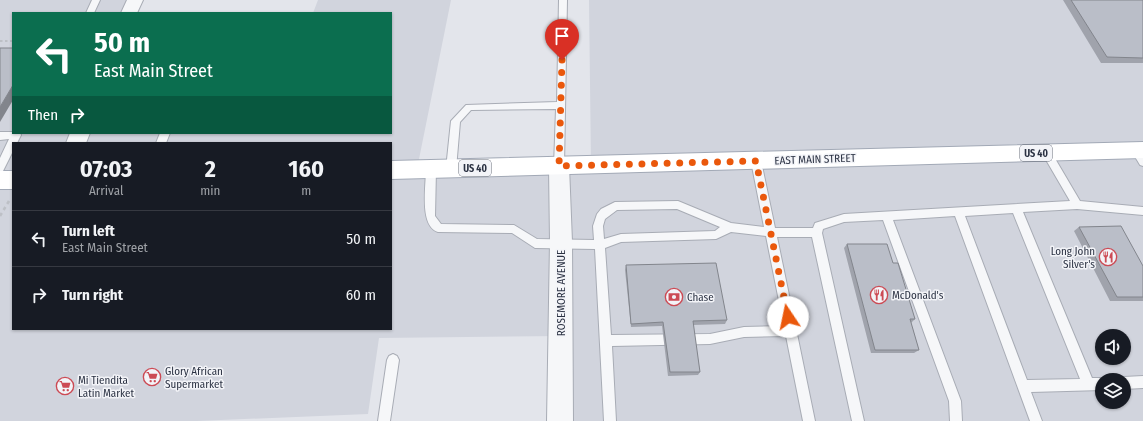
<!DOCTYPE html>
<style>
:root{--surface:#171b24;--page:#242831;--text:#f1f3f6;--muted:#9ea1a6;--line:#363941}
body{margin:0;font-family:"Fira Sans Condensed",sans-serif;background:var(--page);color:var(--text);height:100vh;display:flex;flex-direction:column;font-size:15px;white-space:nowrap}
*{box-sizing:border-box;margin:0}
p{font-size:13px;color:var(--muted)}
.icon{flex:none;width:22px;height:22px;fill:none;stroke:currentColor;stroke-width:2;stroke-linecap:round;stroke-linejoin:round}
.map{position:relative;flex:1;overflow:hidden}
.drawer{position:absolute;left:12px;top:142px;width:380px;height:188px;display:flex;flex-direction:column;background:var(--surface);border-radius:0px;box-shadow:0 1px 3px #0004}
.drawer>*{flex:none}
.hud{position:absolute;left:12px;top:12px;width:380px;height:122px;border-radius:0px;box-shadow:0 1px 3px #0004;background:#0b6e4f;color:#fff;overflow:hidden}
.buttons{position:absolute;left:1095px;top:329px;display:grid;gap:8px}
.buttons a{display:grid;place-items:center;width:36px;height:36px;border-radius:50%;background:var(--surface);box-shadow:0 1px 3px #0004;font-size:20px}
.pin{position:absolute;display:grid;place-items:center;width:34px;height:34px;color:#fff;margin:-41px -17px;border-radius:50% 50% 50% 0;rotate:-45deg;box-shadow:0 0 4px #0007}
.pin .icon{rotate:45deg}
.me{position:absolute;width:44px;margin:-22px;rotate:349deg;stroke-linejoin:round;filter:drop-shadow(0 0 3px #0008)}
.turn{display:flex;align-items:center;gap:14px;height:84px;padding:0 16px;font-size:18px}
.turn .icon{width:52px;height:52px;stroke-width:2.5}
.turn b{display:block;font-size:28px;line-height:34px}
.then{display:flex;align-items:center;height:38px;padding:0 16px;background:#0003;gap:8px;font-size:15px}
.eta{display:flex;justify-content:space-evenly;align-items:center;height:68px;text-align:center}
.eta b{font-size:24px;font-weight:700;line-height:28px}
ul{padding:0;list-style:none}
li{display:flex;align-items:center;gap:12px;height:56px;padding:0 16px;border-top:1px solid var(--line)}
li div{flex:1}
li b{display:block;font-size:15px}
li em{font-style:normal}
.map>svg:first-child{display:block}
</style>
<div class="map">
<svg width="1143" height="421" viewBox="0 0 1143 421">
<rect width="100%" height="100%" fill="#e3e5eb"/>
<path fill="#d1d4dd" fill-rule="evenodd" d="M0,0H134L129,13H13V133H391V13H313L318,0H451L417,169L591,166L589,0H1143V421H563V336L379,338L368,414L197,421H0ZM13,143H391V329H13ZM1102,336H1124V358H1102ZM1102,380H1124V402H1102Z"/>
<g fill="none" stroke-linecap="round" stroke-linejoin="round">
<defs>
<path id="lane" d="M92,0H100L94,13H86Z
M559,0H567L564,166L562,169H556L554,166L556,109L471,110L460,122L456,169L454,172H448L446,169L451,121L466,105L557,102Z
M0,132H13V133H20L21,135L17,143H13V151L3,171L0,172V158L9,139L0,140Z
M160,133H170L166,143H156Z
M1136,146L1139,147L1143,154V166L1140,165L1131,150L1133,147Z
M1047,149L1050,150L1080,201L1143,207V215L1077,209L1023,212L1092,378H1102L1106,380H1102V390L1031,392L1042,421H1030L955,216L893,220L961,401L962,421H950L949,401L883,220L844,222L823,229L822,233L864,421H852L812,237H777L815,421H803L786,336L744,337L710,344L612,346L616,421H604L595,249L535,248L512,233L438,232C419,226 426,186 426,169L428,166H434L436,169L435,216L441,224L514,225L537,239L594,240L593,226L597,214L601,209L615,202L678,201L731,223L764,227L751,161L753,158H759L761,161L775,228H813L815,223L844,214L1070,201L1042,153L1044,150ZM677,209L720,227L715,231L621,234L604,239L603,226L605,219L617,210ZM1013,213L1080,379L1027,380L965,216ZM731,232L766,236L784,326L744,327L710,334L611,335L605,248L621,242L716,239Z
M393,354L397,356L399,360L390,421H378L387,360L389,356Z
M1143,376V388L1124,389V380H1119L1124,377Z"/>
<path id="street" d="M127,0H143L137,13H121Z
M70,133H90L86,143H66Z
M559,158L566,160L569,166L572,242L573,421H547L550,242L549,166L552,160Z"/>
<path id="primary" d="M1143,142V158L391,179V161Z
M0,171H13V189H0Z"/>
</defs>
<use href="#lane" stroke="#a8acb5" stroke-width="2"/>
<use href="#street" stroke="#a8acb5" stroke-width="2"/>
<use href="#primary" stroke="#a2a9b6" stroke-width="2"/>
<path stroke="#bdc0c6" stroke-width="2" stroke-dasharray="2.5 2.5" stroke-linecap="butt" d="M0,41H13"/>
<path stroke="#bdc0c6" stroke-width="2.5" stroke-dasharray="3.5 3.5" stroke-linecap="butt" d="M0,216L9,201"/>
<use href="#lane" fill="#f6f7f9" fill-rule="evenodd"/>
<use href="#street" fill="#f6f7f9" fill-rule="evenodd"/>
<use href="#primary" fill="#fff" fill-rule="evenodd"/>
</g>
<path fill="#a0a3ac" d="M1063,0H1143V63H1101Z
M1079,227L1143,266V301H1110L1074,231Z
M847,244L893,263L915,319L911,323L919,350L914,353H871L844,248Z
M626,265L727,320L725,324L693,325L700,372L698,375L668,376L662,326L631,327L625,270Z"/>
<path fill="#82858c" d="M13,85V100L0,122V107Z"/>
<path fill="#babec8" stroke="#82858c" d="M1071,0H1143V58L1107,57Z
M0,48H13V85L0,107Z
M1121,226L1143,266V297H1117L1079,227Z
M847,244H887L893,263H898L915,319H910L919,350H875Z
M716,263L727,320L693,321L700,372H670L663,322L631,324L626,265Z"/>
<g fill="none" stroke-linecap="round" stroke-linejoin="round">
<path stroke="#ea580c" stroke-width="7" stroke-dasharray="0 12.6" d="M562,60L559,166L756,161L788,317"/>
</g>
<defs>
<symbol id="restaurant-ring" viewBox="-11 -11 22 22"><circle r="9.5" fill="#f3f4f8" stroke="#cc4b55" stroke-width="1.5"/><path d="M-5-6h1v4h1v-4h1v4h1v-4h1v5L-1.5 .5V6h-2V.5L-5-1ZM5-6V6H3V1.5H1.5Q1.5-4 5-6Z" fill="#cc4b55"/></symbol>
<symbol id="bank-ring" viewBox="-11 -11 22 22"><circle r="9.5" fill="#f3f4f8" stroke="#cc4b55" stroke-width="1.5"/><path d="M-6-4H6V4H-6ZM0-2.3a2.3 2.3 0 1 0 0 4.6a2.3 2.3 0 1 0 0-4.6Z" fill="#cc4b55"/></symbol>
<symbol id="supermarket-ring" viewBox="-11 -11 22 22"><circle r="9.5" fill="#f3f4f8" stroke="#cc4b55" stroke-width="1.5"/><path d="M-6-5.5h2.5l.6 2H6L4.5 2H-2.5L-4.4-4H-6ZM-1.5 3.2a1.3 1.3 0 1 0 .1 0ZM3 3.2a1.3 1.3 0 1 0 .1 0Z" fill="#cc4b55"/></symbol>
</defs>
<g fill-rule="evenodd">
<use href="#restaurant-ring" x="1098" y="247" width="20" height="20"/>
<use href="#restaurant-ring" x="869" y="285" width="20" height="20"/>
<use href="#bank-ring" x="664" y="287" width="20" height="20"/>
<use href="#supermarket-ring" x="142" y="367" width="20" height="20"/>
<use href="#supermarket-ring" x="55" y="376" width="20" height="20"/>
</g>
<g text-anchor="middle" stroke-width="3" stroke-linejoin="round" paint-order="stroke">
<g fill="#f3f4f8" stroke="#676c79" stroke-width="1">
<rect x="1020" y="145" width="32" height="16" rx="3"/>
<rect x="459" y="160" width="32" height="16" rx="3"/>
</g>
<g font-size="10" font-weight="bold" fill="#2b3243">
<text x="1036" y="157">US 40</text>
<text x="475" y="172">US 40</text>
</g>
<g font-size="11" fill="#2b3243" stroke="#f3f4f8">
<text transform="translate(815 159) rotate(-2)" y="4">EAST MAIN STREET</text>
<text transform="translate(561 293) rotate(-90)" y="4">ROSEMORE AVENUE</text>
</g>
<g font-size="11" fill="#2b3243" stroke="#f3f4f8" text-anchor="start">
<text x="1095" y="255" text-anchor="end">Long John<tspan x="1095" dy="13">Silver's</tspan></text>
<text x="892" y="299">McDonald's</text>
<text x="687" y="301">Chase</text>
<text x="165" y="375">Glory African<tspan x="165" dy="13">Supermarket</tspan></text>
<text x="78" y="384">Mi Tiendita<tspan x="78" dy="13">Latin Market</tspan></text>
</g>
</g>
</svg>
<div class="buttons">
<a><svg class="icon" aria-label="sound" viewBox="0 0 24 24"><path d="M4 9h4l5-4v14l-5-4H4zM17 9q2 3 0 6"/></svg></a>
<a><svg class="icon" aria-label="layers" viewBox="0 0 24 24"><path d="M12 4l9 5-9 5-9-5zM3 14l9 5 9-5"/></svg></a>
</div>
<div class="pin" style="left:562px;top:60px;background:#d93025"><svg class="icon" aria-label="arrive" viewBox="0 0 24 24"><path d="M6 21V4h12l-3 4 3 4H6"/></svg></div>
<svg class="me" style="left:788px;top:317px" viewBox="-20 -20 40 40"><circle r="19" fill="#fff"/><path d="M0-13L10 11 0 6-10 11z" fill="#ea580c"/></svg>
<div class="hud">
<div class="turn"><svg class="icon" aria-label="left" viewBox="0 0 24 24"><path d="M17 20v-9H6M10 6l-5 5 5 5"/></svg><div><b>50 m</b>East Main Street</div></div>
<div class="then">Then<svg class="icon" aria-label="right" viewBox="0 0 24 24"><path d="M7 20v-9h11M14 6l5 5-5 5"/></svg></div>
</div>
<section class="drawer">
<div class="eta">
<div><b>07:03</b><p>Arrival</p></div>
<div><b>2</b><p>min</p></div>
<div><b>160</b><p>m</p></div>
</div>
<ul>
<li><svg class="icon" aria-label="left" viewBox="0 0 24 24"><path d="M17 20v-9H6M10 6l-5 5 5 5"/></svg><div><b>Turn left</b><p>East Main Street</p></div><em>50 m</em></li>
<li><svg class="icon" aria-label="right" viewBox="0 0 24 24"><path d="M7 20v-9h11M14 6l5 5-5 5"/></svg><div><b>Turn right</b></div><em>60 m</em></li>
</ul>
</section>
</div>
